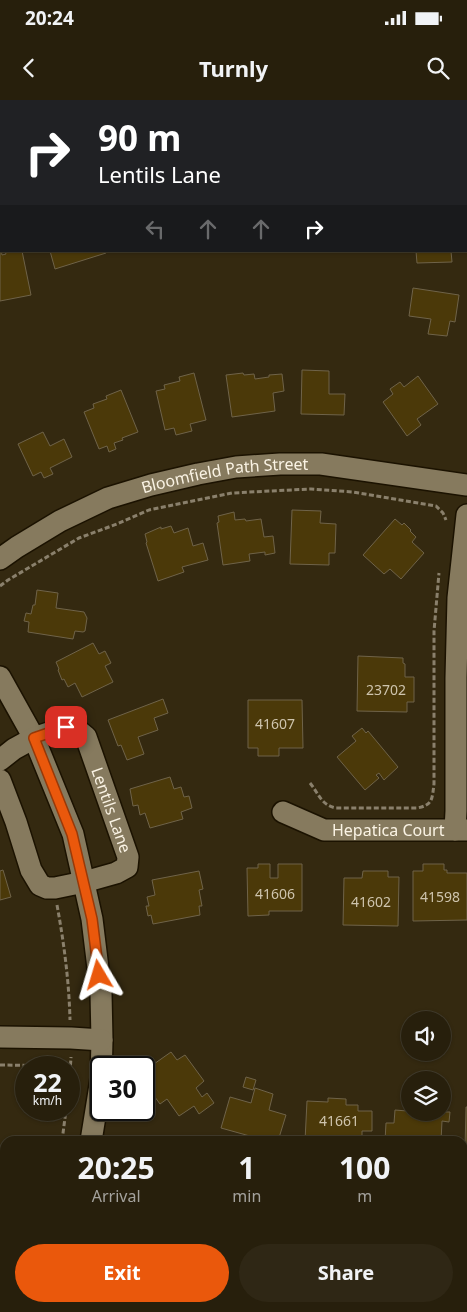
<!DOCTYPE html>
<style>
:root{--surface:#271f0c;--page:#2f2715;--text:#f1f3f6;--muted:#a4a29d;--line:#433d2d;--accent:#ea580c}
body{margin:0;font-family:"Noto Sans",sans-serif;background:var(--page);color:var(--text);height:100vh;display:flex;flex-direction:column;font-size:19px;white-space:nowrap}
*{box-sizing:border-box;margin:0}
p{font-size:16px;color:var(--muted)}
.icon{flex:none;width:28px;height:28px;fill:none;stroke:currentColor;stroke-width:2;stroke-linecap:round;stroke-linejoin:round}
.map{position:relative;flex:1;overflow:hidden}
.side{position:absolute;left:0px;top:1036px;width:468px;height:176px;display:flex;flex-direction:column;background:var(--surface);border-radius:15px 15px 0 0;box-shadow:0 1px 4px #0004,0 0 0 1px var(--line)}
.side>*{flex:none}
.top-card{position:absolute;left:0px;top:0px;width:468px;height:152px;box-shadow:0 1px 4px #0004,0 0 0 1px var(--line);background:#202124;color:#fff;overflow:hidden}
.controls{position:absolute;left:401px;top:911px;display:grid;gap:10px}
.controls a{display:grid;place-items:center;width:50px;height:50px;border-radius:50%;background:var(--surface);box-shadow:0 1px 4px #0004,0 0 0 1px var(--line);font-size:25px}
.speed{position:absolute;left:15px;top:956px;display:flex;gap:10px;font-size:25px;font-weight:700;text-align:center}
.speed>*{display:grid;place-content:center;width:65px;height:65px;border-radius:50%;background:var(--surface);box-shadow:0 1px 4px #0004,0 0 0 1px var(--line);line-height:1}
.speed small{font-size:12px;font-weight:400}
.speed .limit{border:2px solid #111;border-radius:8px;background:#fff;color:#111}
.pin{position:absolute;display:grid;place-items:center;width:42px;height:42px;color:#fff;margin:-21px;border-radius:10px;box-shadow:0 2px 8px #0006}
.me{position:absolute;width:55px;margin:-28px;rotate:353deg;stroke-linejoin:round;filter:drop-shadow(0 0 4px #0008)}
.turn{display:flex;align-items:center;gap:18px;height:105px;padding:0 15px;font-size:22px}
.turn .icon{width:65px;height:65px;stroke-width:2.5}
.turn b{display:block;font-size:35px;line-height:42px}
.lanes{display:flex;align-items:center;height:48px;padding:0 15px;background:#0003;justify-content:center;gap:25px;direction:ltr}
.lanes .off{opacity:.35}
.eta{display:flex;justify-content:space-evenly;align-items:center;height:85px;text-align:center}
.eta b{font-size:30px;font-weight:700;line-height:35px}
.cta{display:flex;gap:10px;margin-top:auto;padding:10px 15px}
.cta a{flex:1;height:58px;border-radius:30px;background:var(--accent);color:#fff;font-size:20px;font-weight:700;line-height:58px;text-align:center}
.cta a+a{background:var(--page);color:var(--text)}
.status{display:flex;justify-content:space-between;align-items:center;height:35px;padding:0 25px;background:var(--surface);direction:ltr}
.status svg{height:14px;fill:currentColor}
header{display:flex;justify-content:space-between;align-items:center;height:65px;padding:0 15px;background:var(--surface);font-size:22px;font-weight:700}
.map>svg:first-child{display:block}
</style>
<div class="status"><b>20:24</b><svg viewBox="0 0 49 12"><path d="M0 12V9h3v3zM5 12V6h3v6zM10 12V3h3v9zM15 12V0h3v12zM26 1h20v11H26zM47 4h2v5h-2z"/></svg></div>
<header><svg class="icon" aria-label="back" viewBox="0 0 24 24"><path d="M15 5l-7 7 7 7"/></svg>Turnly<svg class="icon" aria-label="search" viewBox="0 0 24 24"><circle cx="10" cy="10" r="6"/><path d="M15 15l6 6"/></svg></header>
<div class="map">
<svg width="467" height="1212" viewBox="0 0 467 1212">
<rect width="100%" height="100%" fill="#342910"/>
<path fill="#604906" d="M129,1208H208L217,1212H128Z"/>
<path fill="#4b3909" stroke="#6f6349" d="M0,0H13L14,1H1V26H0Z
M39,0H96V1H40Z
M0,144L2,155L6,154L5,151H22L31,195L0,201Z
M50,151H105L106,153L55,169Z
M416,151H451L452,162L417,163Z
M413,188L459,195L455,222L450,221L447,236L428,234L431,219L409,216Z
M302,270L329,271V294H345L344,315L301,314Z
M194,273L206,320L190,324L192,331L176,335L174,328L165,330L156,291L165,289L164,285L180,281L179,277Z
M243,273L244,275L254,274L255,279L269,277V275L282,274L284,291L273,293L275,311L232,317L226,275Z
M418,276L438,304L417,319L421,325L407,336L383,302L393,294L390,289L400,282L404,287Z
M121,290L138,332L122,338L123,340L114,343L116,349L109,352L107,346L99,349L84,312L94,308L93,304L107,299L106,296Z
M43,332L50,346L64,339L72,357L50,368L53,374L44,378L41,372L33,376L18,344Z
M292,410L321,411L320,423L336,424L335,453H329V465L290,464Z
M234,412L235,420L245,419L246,421L261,419L264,437L273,436L275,453L265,455V452L249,454L250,461L223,465L217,423L219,422L218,416Z
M395,419L402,425L404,423L411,430L410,431L416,437L412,442L424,453L401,479L390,469L384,474L363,455Z
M171,426L174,433L188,428L193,446L203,443L208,460L182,467L184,472L158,481L146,443L147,442L145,434L161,427V429Z
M37,490L58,493L56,508L84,512L87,518L85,531L83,532L75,531L73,539L28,532L29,522L24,521L26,513L31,514L33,505H35Z
M93,543L99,554L105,551L111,563L105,566L113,582L82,597L75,583L68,587L64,579L62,580L58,570L59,569L56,562Z
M358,556L403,558V563L405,564V577H414V602H407V612L357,611Z
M163,599L168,613L154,618L158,630L138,637L144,654L127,660L121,645L118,646L108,620Z
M248,600H302L303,648H279V656H258V648H248Z
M362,628L366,633L368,631L398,667L384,680L379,673L376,675L379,678L365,690L337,657L356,641L352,636Z
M170,677L174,689L181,687L184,697L189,696L192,708L181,712L183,719L150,728L145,713L140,715L138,705L133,706L130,689Z
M258,764H270V778H278V764H302V811H269V815L248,816L247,768H258Z
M423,764H444V770H447V773H467V820L413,821V771H423Z
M3,770L11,797L0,800V771Z
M199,771L203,789L199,790L202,806H199L200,815L153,824L151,815L148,816L146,806H149L147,797L155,795L152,780Z
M363,771H388V777H399L398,826L343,825L344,778H362Z
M171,952L177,960L185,955L204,981L196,988L202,997L207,993L214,1003L199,1014L194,1006L179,1016L167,999L160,1004L144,982V971Z
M246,977L256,980L253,990L243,987Z
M255,988L273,994L269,1010L286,1015L278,1041H256L257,1038L221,1028L230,997L251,1003Z
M328,998L346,999V1005H358V1011H372V1031H362V1041H305L307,1001L328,1002Z
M408,1000L410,1001V1012H450L449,1022L442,1021L441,1041H385L386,1023H394L395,1010L407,1011Z
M466,1007H467V1049H465Z"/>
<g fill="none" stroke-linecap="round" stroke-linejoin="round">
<defs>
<g id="minor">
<path d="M278,1L282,0"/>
<path d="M0,89L1,88"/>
<path id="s1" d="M0,459L17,447L60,421L108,398L151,385L198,374L236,367L280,364H321L467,385"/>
<path d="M0,577L34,638L73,734L92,819L101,893L102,940L101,979L91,1041"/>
<path id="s2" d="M0,660L14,649L34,638L66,627L75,628L86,637L128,757L127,767L116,773L84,782L55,788H47L40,785L31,770L16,722L0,680"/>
<path id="s3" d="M283,712L324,730H467"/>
<path d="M455,730L456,711V578L458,498L467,415"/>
<path d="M0,937L71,938L102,940"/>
<path d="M462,1095H467"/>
<path d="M48,1212L50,1208"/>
<path d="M375,1212V1208"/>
</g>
</defs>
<use href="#minor" stroke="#1b1200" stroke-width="24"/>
<path stroke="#8a806c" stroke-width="3" stroke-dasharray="5 2.5" stroke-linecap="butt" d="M0,486L8,480L79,438L117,424L149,410L232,393L311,389L353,392L436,406L443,413L446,420
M310,683C319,694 321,705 336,708H417C433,705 432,699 434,684V531L439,473
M57,805C64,843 69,881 70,920
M0,965L71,966
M69,988L71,957
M62,1041L66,1010
M462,1116H467
M78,1212L80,1208"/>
<use href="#minor" stroke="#867a5e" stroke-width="21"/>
</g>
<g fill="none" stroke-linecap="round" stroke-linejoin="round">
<defs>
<path id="route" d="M66,627L34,638L72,734L92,819L99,875"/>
</defs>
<use href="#route" stroke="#983908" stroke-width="12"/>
<use href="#route" stroke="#ea580c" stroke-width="9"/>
</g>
<g text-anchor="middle" stroke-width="5" stroke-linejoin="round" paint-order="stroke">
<g font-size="14" fill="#cec4ad">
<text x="386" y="595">23702</text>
<text x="275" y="629">41607</text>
<text x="275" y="799">41606</text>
<text x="440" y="802">41598</text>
<text x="371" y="807">41602</text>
<text x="339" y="1026">41661</text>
</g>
<g font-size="16" fill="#faf3e4" stroke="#2a2006">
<text dy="6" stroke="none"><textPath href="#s1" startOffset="244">Bloomfield Path Street</textPath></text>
<text dy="6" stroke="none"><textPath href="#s2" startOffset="175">Lentils Lane</textPath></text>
<text dy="6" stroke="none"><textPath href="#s3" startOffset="109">Hepatica Court</textPath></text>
</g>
</g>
</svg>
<div class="controls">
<a><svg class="icon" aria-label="sound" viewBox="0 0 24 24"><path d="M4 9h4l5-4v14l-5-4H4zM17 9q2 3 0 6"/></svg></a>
<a><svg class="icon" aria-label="layers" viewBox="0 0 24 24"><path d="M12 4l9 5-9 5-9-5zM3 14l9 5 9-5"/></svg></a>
</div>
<div class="speed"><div>22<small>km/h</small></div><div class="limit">30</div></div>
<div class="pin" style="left:66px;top:627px;background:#d93025"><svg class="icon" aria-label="arrive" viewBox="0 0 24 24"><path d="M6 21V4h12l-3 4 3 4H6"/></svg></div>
<svg class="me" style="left:99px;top:875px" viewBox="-20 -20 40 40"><path d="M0-17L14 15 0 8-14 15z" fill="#ea580c" stroke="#fff" stroke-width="4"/></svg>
<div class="top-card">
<div class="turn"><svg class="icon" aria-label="right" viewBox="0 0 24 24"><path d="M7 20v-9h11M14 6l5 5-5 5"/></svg><div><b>90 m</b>Lentils Lane</div></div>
<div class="lanes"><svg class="icon off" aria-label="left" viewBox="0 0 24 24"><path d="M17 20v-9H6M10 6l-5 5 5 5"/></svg><svg class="icon off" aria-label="ahead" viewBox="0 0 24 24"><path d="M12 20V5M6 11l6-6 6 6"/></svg><svg class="icon off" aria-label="ahead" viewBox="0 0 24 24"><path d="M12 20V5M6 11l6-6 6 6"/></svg><svg class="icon" aria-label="right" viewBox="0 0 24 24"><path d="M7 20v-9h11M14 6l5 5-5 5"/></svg></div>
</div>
<section class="side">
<div class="eta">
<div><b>20:25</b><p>Arrival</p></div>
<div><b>1</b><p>min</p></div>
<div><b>100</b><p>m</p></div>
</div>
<div class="cta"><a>Exit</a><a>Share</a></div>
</section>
</div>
